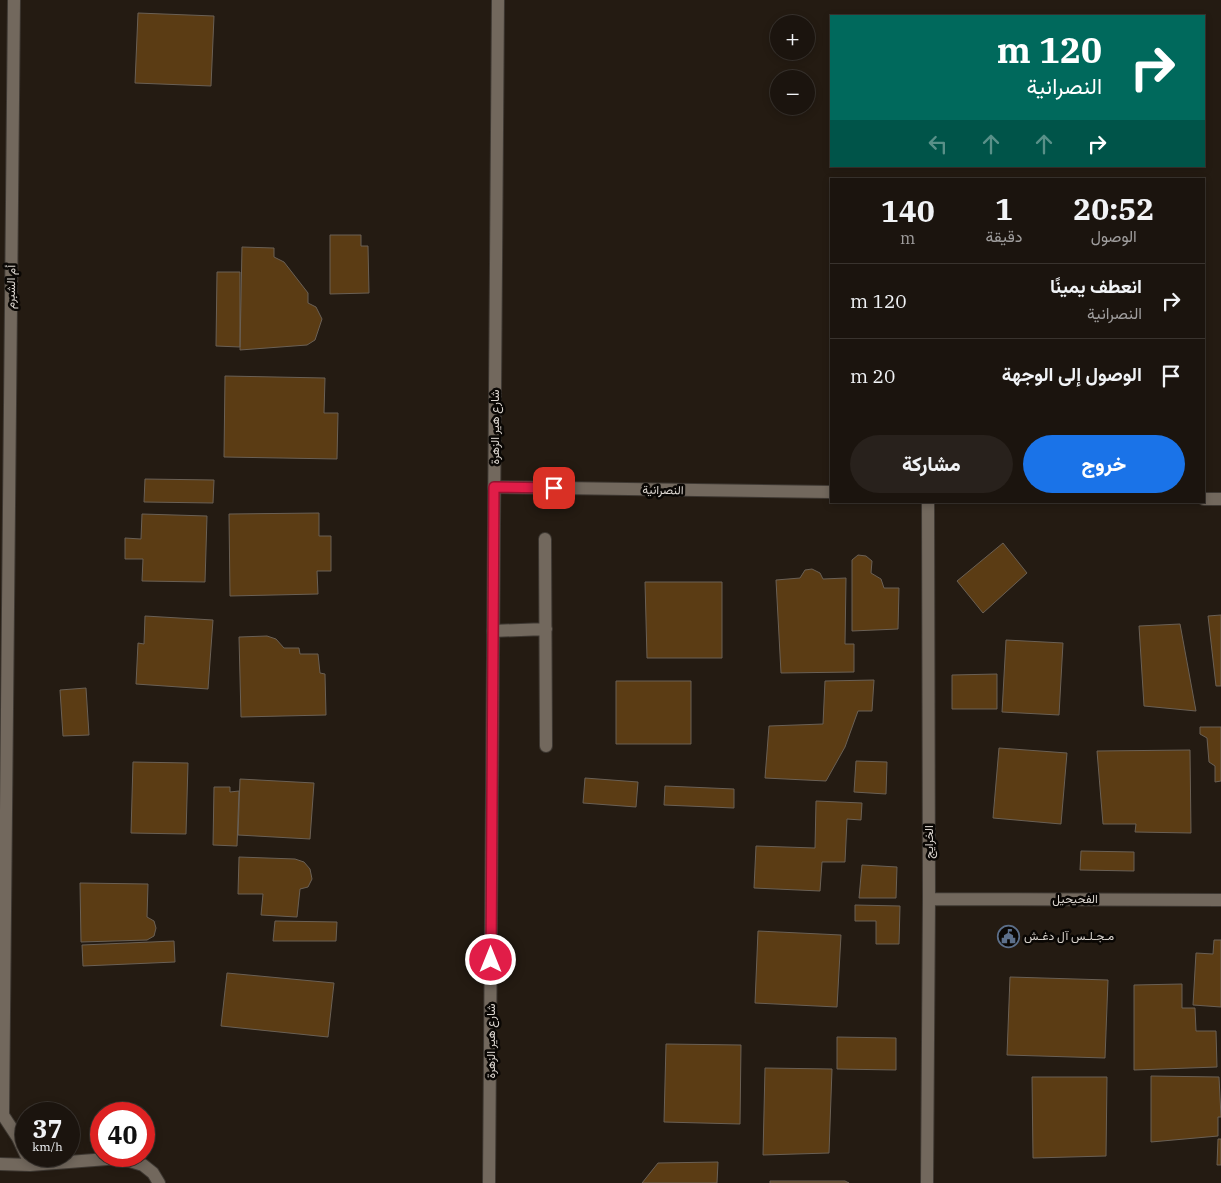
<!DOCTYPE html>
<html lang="ar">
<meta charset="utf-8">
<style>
:root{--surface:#1b140e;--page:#28211c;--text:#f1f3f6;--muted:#a09e9e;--line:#39332e;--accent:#1a73e8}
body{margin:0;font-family:"IBM Plex Serif",Vazirmatn,serif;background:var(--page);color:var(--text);direction:rtl;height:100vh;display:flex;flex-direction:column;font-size:19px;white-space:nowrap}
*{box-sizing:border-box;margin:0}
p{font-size:16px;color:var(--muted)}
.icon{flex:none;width:28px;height:28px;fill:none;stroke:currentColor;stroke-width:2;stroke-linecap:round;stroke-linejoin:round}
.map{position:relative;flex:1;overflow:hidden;direction:ltr}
.sheet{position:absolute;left:830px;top:178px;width:375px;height:325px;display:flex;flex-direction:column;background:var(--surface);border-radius:0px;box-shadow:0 2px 8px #0003,0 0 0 1px var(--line);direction:rtl}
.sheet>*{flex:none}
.guide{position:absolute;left:830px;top:15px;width:375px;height:152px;border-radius:0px;box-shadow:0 2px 8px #0003,0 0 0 1px var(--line);direction:rtl;background:#00695c;color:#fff;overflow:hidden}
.buttons{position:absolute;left:770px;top:15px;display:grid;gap:10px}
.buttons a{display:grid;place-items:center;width:45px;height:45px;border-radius:50%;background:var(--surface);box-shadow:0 2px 8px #0003,0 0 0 1px var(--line);font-size:25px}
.speed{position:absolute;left:15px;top:1102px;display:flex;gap:10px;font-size:25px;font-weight:700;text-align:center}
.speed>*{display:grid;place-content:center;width:65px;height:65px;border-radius:50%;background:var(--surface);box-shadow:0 2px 8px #0003,0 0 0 1px var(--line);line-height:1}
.speed small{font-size:12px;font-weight:400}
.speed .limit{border:8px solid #d22;background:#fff;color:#111}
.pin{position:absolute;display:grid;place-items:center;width:42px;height:42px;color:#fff;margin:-21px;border-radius:10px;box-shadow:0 2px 8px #0006}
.me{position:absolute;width:55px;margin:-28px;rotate:0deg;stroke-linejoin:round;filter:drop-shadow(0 0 4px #0008)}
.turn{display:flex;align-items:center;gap:18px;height:105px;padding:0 20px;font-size:22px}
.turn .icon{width:65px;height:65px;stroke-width:2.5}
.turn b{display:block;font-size:35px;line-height:42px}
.lanes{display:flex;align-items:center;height:48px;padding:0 20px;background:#0003;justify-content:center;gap:25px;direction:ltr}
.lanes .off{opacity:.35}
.eta{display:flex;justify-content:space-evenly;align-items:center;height:85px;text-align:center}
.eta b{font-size:30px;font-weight:800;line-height:35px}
.cta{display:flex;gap:10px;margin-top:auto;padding:10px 20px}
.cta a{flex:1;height:58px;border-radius:30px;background:var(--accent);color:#fff;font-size:20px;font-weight:800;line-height:58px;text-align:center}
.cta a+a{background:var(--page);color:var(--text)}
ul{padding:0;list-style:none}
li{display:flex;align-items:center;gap:15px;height:75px;padding:0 20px;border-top:1px solid var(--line)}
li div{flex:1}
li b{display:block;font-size:19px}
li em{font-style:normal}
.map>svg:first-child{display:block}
</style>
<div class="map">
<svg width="1221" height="1183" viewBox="0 0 1221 1183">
<rect width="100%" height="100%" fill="#241b12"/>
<path fill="#5b3c14" stroke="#6a6055" d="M138,13L214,16L211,86L135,83Z
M330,235H361V246H368L369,293L330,294Z
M242,247L274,248V257L284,262L308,293V303L316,307L322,319L315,340L307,345L240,350Z
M217,272H240V347L216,346Z
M225,376L325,378L324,413H338L337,459L224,457Z
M145,479L214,480L213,503L144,502Z
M319,513V536H331V571H317L318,594L230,596L229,514Z
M142,514L207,516L205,582L142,581L143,559H125V538L141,539Z
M1003,543L1027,573L983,613L957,581Z
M858,555L866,556L872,561L871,573L881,579L884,588H899L898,629L852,631V560Z
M812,569L820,573L823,579L846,578L845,644H854V672L781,673L776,580L800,578L805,570Z
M645,582H722V658H647Z
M1221,615V686H1216L1208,616Z
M145,616L213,620L208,689L136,684L138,643L144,644Z
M1180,624L1196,711L1144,706L1139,626Z
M267,636L276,639L284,648H299L300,654H318L320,673L325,674L326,715L241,717L239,637Z
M1006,640L1063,643L1059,715L1002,712Z
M997,674V709H952V675Z
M874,680L872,711H858L845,747L826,781L765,778L769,726L823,724L825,681Z
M616,681H691V744H616Z
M86,688L89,735L63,736L60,690Z
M1200,727H1221V781L1215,782V766L1209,762L1207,738L1200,734Z
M999,748L1067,753L1061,824L993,818Z
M1190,750L1191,833L1135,832L1136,824H1103L1097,751Z
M856,761L887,762L886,794L854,792Z
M133,762L188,763L186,834L131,833Z
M585,778L638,782L636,807L583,803Z
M240,779L314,783L310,839L238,835Z
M665,786L734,789V808L664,805Z
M214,787H230V792L239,791L237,846L213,845Z
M816,801L862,803L861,820L847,819L845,862H822L820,891L754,888L756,846L815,848Z
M1081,851L1134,852V871L1080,870Z
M239,857L295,859L304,862L310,869L312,879L308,887L300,889L297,917L261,915L263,894H238Z
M862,865L897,867L896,898H859Z
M80,883L148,884L147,917L154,921L156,928L154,936L147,940L81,942Z
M855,905L900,906L899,944H876V921H855Z
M275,921L337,922L336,941H273Z
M758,931L841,935L837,1007L755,1003Z
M1214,940H1221V1007L1193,1005L1196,953L1213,954Z
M174,941L175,962L83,966L82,945Z
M227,973L334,983L328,1037L221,1026Z
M1010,977L1108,980L1105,1058L1007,1055Z
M1182,984V1008H1195L1196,1031H1216L1217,1067L1134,1070V985Z
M837,1037L896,1038V1070L837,1069Z
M666,1044L741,1045L740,1124L664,1122Z
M765,1068L832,1069L829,1153L763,1155Z
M1151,1076L1219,1077L1221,1117H1218V1136L1151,1142Z
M1032,1077H1107L1106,1156L1033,1158Z
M1218,1139H1221V1165H1217Z
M718,1162L717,1183H642L658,1163Z
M770,1181H845L849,1183H770Z"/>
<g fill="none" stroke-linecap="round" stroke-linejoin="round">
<defs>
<path id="service" d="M545,539L546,746
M493,631L546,629"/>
<path id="minor" d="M494,487L831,492
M1204,499H1221
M929,899L1221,900
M3,1115L14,0
M3,1115L18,1138L26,1155
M0,1164L30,1165L120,1158L143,1165L153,1173L159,1183
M927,1183L929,899L928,501"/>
<path id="tertiary" d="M489,1183L498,0"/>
</defs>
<use href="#service" stroke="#3e3832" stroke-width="14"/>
<use href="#minor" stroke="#3e3832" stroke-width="14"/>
<use href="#tertiary" stroke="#3e3832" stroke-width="14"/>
<use href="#service" stroke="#72685d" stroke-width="12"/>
<use href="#minor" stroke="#72685d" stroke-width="12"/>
<use href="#tertiary" stroke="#72685d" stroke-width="12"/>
</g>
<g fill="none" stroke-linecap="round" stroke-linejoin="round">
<defs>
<path id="route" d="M491,960L494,487L554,488"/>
</defs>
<use href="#route" stroke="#92132f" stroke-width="12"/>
<use href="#route" stroke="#e11d48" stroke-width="9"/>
</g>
<defs>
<symbol id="civic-ring" viewBox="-11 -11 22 22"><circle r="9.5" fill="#0a0704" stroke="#5c6f8a" stroke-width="1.5"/><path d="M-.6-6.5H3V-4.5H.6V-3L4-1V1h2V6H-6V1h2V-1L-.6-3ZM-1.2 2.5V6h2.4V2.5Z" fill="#5c6f8a"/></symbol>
</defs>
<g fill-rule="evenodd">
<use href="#civic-ring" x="996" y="924" width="25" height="25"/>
</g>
<g text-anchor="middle" stroke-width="5" stroke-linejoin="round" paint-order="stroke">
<g font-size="12" fill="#dbd5cf" stroke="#0a0704">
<text transform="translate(11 287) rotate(-89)" y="4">أم الشبرم</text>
<text transform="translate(495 427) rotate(-90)" y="4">شارع هير الزهرة</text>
<text transform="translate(663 490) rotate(1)" y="4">النصرانية</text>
<text transform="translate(929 842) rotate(-90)" y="4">الخرايج</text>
<text x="1075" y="903">الفحيحيل</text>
<text transform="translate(491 1041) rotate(-90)" y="4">شارع هير الزهرة</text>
</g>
<g font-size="12" fill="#dbd5cf" stroke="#0a0704" text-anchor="start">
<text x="1024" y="940">مـجـلـس آل دغـش</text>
</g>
</g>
</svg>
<div class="buttons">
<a>+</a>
<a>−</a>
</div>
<div class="speed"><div>37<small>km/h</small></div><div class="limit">40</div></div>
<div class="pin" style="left:554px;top:488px;background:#d93025"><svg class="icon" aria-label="arrive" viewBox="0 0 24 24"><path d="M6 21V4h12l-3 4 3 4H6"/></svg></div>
<svg class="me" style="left:491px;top:960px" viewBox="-20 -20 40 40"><circle r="17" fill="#e11d48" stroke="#fff" stroke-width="3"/><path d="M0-11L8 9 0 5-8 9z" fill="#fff"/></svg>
<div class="guide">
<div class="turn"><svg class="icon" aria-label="right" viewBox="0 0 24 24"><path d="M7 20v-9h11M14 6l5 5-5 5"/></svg><div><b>120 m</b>النصرانية</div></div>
<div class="lanes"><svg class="icon off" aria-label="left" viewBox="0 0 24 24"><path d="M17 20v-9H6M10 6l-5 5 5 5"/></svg><svg class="icon off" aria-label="ahead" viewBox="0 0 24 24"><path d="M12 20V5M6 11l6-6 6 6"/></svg><svg class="icon off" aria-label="ahead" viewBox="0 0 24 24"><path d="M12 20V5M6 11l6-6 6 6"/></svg><svg class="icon" aria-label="right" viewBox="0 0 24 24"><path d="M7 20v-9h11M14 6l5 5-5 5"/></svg></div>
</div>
<section class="sheet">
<div class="eta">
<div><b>20:52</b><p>الوصول</p></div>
<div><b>1</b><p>دقيقة</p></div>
<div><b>140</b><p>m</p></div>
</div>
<ul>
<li><svg class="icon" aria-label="right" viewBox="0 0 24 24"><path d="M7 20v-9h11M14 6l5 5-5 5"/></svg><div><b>انعطف يمينًا</b><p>النصرانية</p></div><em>120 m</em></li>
<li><svg class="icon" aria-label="arrive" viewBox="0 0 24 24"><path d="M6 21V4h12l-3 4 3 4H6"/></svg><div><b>الوصول إلى الوجهة</b></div><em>20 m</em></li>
</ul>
<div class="cta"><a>خروج</a><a>مشاركة</a></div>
</section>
</div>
